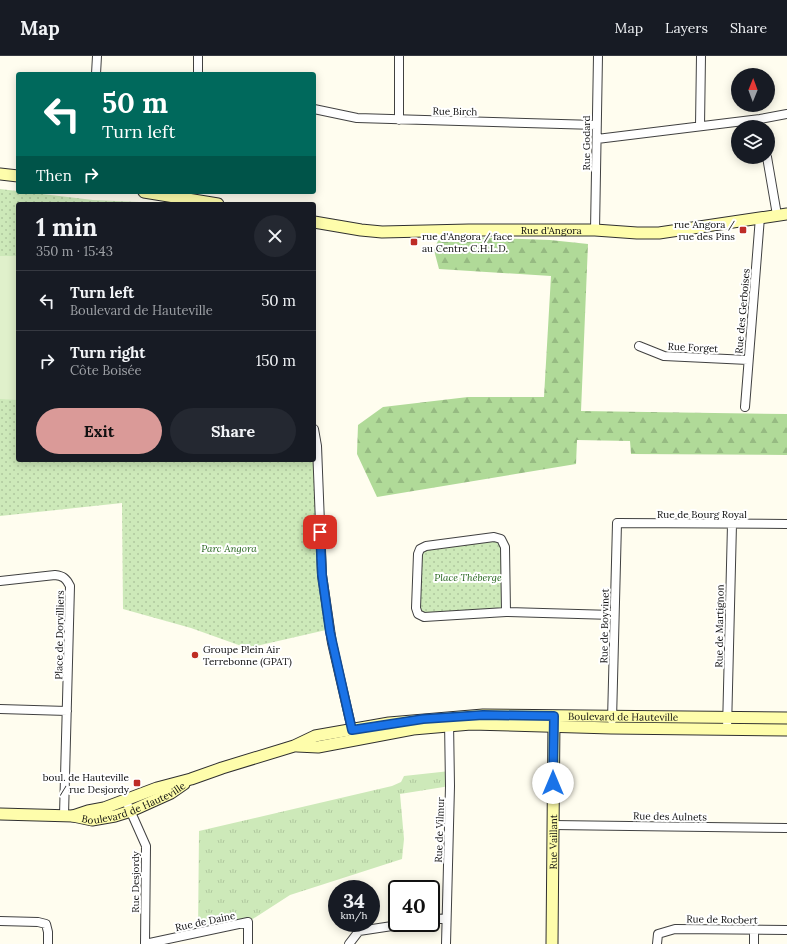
<!DOCTYPE html>
<meta charset="utf-8">
<style>
:root{--surface:#171b24;--page:#242831;--text:#f1f3f6;--muted:#9ea1a6;--line:#363941;--accent:#da9a98}
body{margin:0;font-family:Lora,serif;background:var(--page);color:var(--text);height:100vh;display:flex;flex-direction:column;font-size:15px;white-space:nowrap}
*{box-sizing:border-box;margin:0}
p{font-size:13px;color:var(--muted)}
.icon{flex:none;width:22px;height:22px;fill:none;stroke:currentColor;stroke-width:2;stroke-linecap:round;stroke-linejoin:round}
.map{position:relative;flex:1;overflow:hidden}
.sheet{position:absolute;left:16px;top:146px;width:300px;height:260px;display:flex;flex-direction:column;background:var(--surface);border-radius:4px;box-shadow:0 2px 10px #0003}
.sheet>*{flex:none}
.banner{position:absolute;left:16px;top:16px;width:300px;height:122px;border-radius:4px;box-shadow:0 2px 10px #0003;background:#00695c;color:#fff;overflow:hidden}
.needle{width:26px;rotate:1deg}
.controls{position:absolute;left:731px;top:12px;display:grid;gap:8px}
.controls a{display:grid;place-items:center;width:44px;height:44px;border-radius:50%;background:var(--surface);box-shadow:0 2px 10px #0003;font-size:20px}
.speed{position:absolute;left:328px;top:824px;display:flex;gap:8px;font-size:20px;font-weight:700;text-align:center}
.speed>*{display:grid;place-content:center;width:52px;height:52px;border-radius:50%;background:var(--surface);box-shadow:0 2px 10px #0003;line-height:1}
.speed small{font-size:10px;font-weight:400}
.speed .limit{border:2px solid #111;border-radius:6px;background:#fff;color:#111}
.pin{position:absolute;display:grid;place-items:center;width:34px;height:34px;color:#fff;margin:-17px;border-radius:8px;box-shadow:0 2px 6px #0006}
.me{position:absolute;width:44px;margin:-22px;rotate:0deg;stroke-linejoin:round;filter:drop-shadow(0 0 3px #0008)}
.turn{display:flex;align-items:center;gap:14px;height:84px;padding:0 20px;font-size:18px}
.turn .icon{width:52px;height:52px;stroke-width:2.5}
.turn b{display:block;font-size:28px;line-height:34px}
.then{display:flex;align-items:center;height:38px;padding:0 20px;background:#0003;gap:8px;font-size:15px}
.round{display:grid;place-items:center;flex:none;width:42px;height:42px;border-radius:21px;background:var(--page)}
.headline{display:flex;align-items:center;justify-content:space-between;height:68px;padding:0 20px}
h1{font-size:24px;font-weight:800;line-height:30px}
.action{display:flex;gap:8px;margin-top:auto;padding:8px 20px}
.action a{flex:1;height:46px;border-radius:24px;background:var(--accent);color:#111;font-size:16px;font-weight:800;line-height:46px;text-align:center}
.action a+a{background:var(--page);color:var(--text)}
ul{padding:0;list-style:none}
li{display:flex;align-items:center;gap:12px;height:60px;padding:0 20px;border-top:1px solid var(--line)}
li div{flex:1}
li b{display:block;font-size:15px}
li em{font-style:normal}
header{display:flex;align-items:center;gap:24px;box-sizing:border-box;height:56px;padding:0 20px;background:var(--surface);border-bottom:1px solid var(--line)}
header strong{font-size:19px}
nav{display:flex;gap:22px;margin-inline-start:auto;font-size:14px}
.map>svg:first-child{display:block}
</style>
<header>
<strong>Map</strong>
<nav><a>Map</a><a>Layers</a><a>Share</a></nav>
</header>
<div class="map">
<svg width="787" height="888" viewBox="0 0 787 888">
<defs>
<pattern id="grass-tufts" width="24" height="20" patternUnits="userSpaceOnUse"><rect width="24" height="20" fill="#cde9b9"/><path d="M3 7l-1-3M5 7V3M7 7l1-3M15 17l-1-3M17 17v-4M19 17l1-3" fill="none" stroke="#afc79e"/></pattern>
<pattern id="forest-firs" width="22" height="20" patternUnits="userSpaceOnUse"><rect width="22" height="20" fill="#b0da98"/><path d="M5 1l3.5 6h-7zM16 11l3.5 6h-7z" fill="#96ba82"/></pattern>
<pattern id="park-dots" width="8" height="8" patternUnits="userSpaceOnUse"><rect width="8" height="8" fill="#cde9b9"/><path d="M2 2h.1M6 6h.1" fill="none" stroke="#afc79e" stroke-width="1.8" stroke-linecap="round"/></pattern>
</defs>
<rect width="100%" height="100%" fill="#fffdef"/>
<path fill="url(#grass-tufts)" d="M450,715V730L400,738L404,783L402,803L290,839L248,866L198,877L199,775L392,730L401,726L404,720Z"/>
<path fill="url(#forest-firs)" d="M440,180L550,184L588,188L581,355L787,358V399L631,398L630,385L577,384L576,408L377,441L357,398L358,369L383,351L468,341H544L551,220L439,213L434,194Z"/>
<path fill="url(#park-dots)" d="M0,133L93,144L139,146L155,148H18V404H314L317,510L326,574L247,592L191,572L123,553L122,447L0,460Z
M501,483L506,556L418,558L420,493Z"/>
<path fill="#e0f0cb" d="M0,200H18V344L0,343Z"/>
<g fill="none" stroke-linecap="round" stroke-linejoin="round">
<defs>
<path id="street" d="M96,18L97,0
M198,18V0
M314,53L357,62L596,69
M399,64V0
M700,70L701,0
M597,83L760,63L787,58
M767,101L777,159
M595,174L598,0
M639,290L664,300L748,304
M745,351L760,161
M314,373L317,390L322,519L332,587L353,678
M0,525L55,519C63,520 66,522 70,530L64,759
M506,556L505,491L501,483L494,481L426,490L420,493L418,498L416,552L418,558L424,561L506,556L613,559
M0,653L67,655
M612,664L617,467L787,468
M727,673L732,468
M126,745L146,790L145,888
M553,769L787,772
M431,864L446,862
M0,865L38,866L46,868L48,876V888
M145,888L248,866V888
M349,888L359,875L412,867
M446,888L450,730L449,665
M657,888L658,878L675,873L787,874
M754,888V874"/>
<g id="secondary">
<path d="M0,118L18,120"/>
<path d="M144,136L218,148"/>
<path id="s1" d="M314,166L361,174L382,176L469,174H595L637,177H659L787,158"/>
<path d="M297,690L318,691L413,673L471,668L611,672L787,674"/>
<path id="s2" d="M0,758L73,760L92,764L115,760L131,755L171,737L184,728"/>
<path id="s3" d="M73,760L88,755L104,752L157,732L191,723L222,712L294,690L315,680L389,667L483,659L787,662"/>
<path id="s4" d="M552,888L554,665"/>
</g>
</defs>
<use href="#street" stroke="#414141" stroke-width="10"/>
<use href="#secondary" stroke="#303030" stroke-width="13"/>
<use href="#street" stroke="#fff" stroke-width="8"/>
<use href="#secondary" stroke="#fefdab" stroke-width="11"/>
</g>
<g fill="none" stroke-linecap="round" stroke-linejoin="round">
<defs>
<path id="route" d="M320,476L322,519L330,576L352,674L423,663L483,659L554,660L553,727"/>
</defs>
<use href="#route" stroke="#114b97" stroke-width="10"/>
<use href="#route" stroke="#1a73e8" stroke-width="7"/>
</g>
<g fill="#be2d26" stroke="#fff" stroke-width="1.5">
<rect x="739" y="170" width="8" height="8" rx="2"/>
<rect x="410" y="182" width="8" height="8" rx="2"/>
<circle cx="195" cy="599" r="4"/>
<rect x="133" y="723" width="8" height="8" rx="2"/>
</g>
<g text-anchor="middle" stroke-width="4" stroke-linejoin="round" paint-order="stroke">
<g font-size="10" fill="#0e0e0e" stroke="#fff">
<text transform="translate(455 55) rotate(1)" y="4">Rue Birch</text>
<text transform="translate(586 87) rotate(-90)" y="4">Rue Godard</text>
<text dy="4" stroke="none"><textPath href="#s1" startOffset="238">Rue d'Angora</textPath></text>
<text transform="translate(742 255) rotate(-85)" y="4">Rue des Gerboises</text>
<text transform="translate(693 291) rotate(3)" y="4">Rue Forget</text>
<text x="702" y="462">Rue de Bourg Royal</text>
<text transform="translate(604 570) rotate(-89)" y="4">Rue de Boyvinet</text>
<text transform="translate(719 570) rotate(-89)" y="4">Rue de Martignon</text>
<text transform="translate(59 579) rotate(-89)" y="4">Place de Dorvilliers</text>
<text dy="4" stroke="none"><textPath href="#s3" startOffset="565">Boulevard de Hauteville</textPath></text>
<text dy="4" stroke="none"><textPath href="#s2" startOffset="137">Boulevard de Hauteville</textPath></text>
<text transform="translate(670 760) rotate(1)" y="4">Rue des Aulnets</text>
<text transform="translate(439 774) rotate(-88)" y="4">Rue de Vilmur</text>
<text dy="4" stroke="none"><textPath href="#s4" startOffset="102">Rue Vaillant</textPath></text>
<text transform="translate(135 826) rotate(-90)" y="4">Rue Desjordy</text>
<text transform="translate(722 863) rotate(1)" y="4">Rue de Rocbert</text>
<text transform="translate(205 865) rotate(-12)" y="4">Rue de Daine</text>
</g>
<g font-size="10" fill="#0e0e0e" stroke="#fff" text-anchor="end">
<text x="735" y="172">rue Angora /<tspan x="735" dy="12">rue des Pins</tspan></text>
<text x="422" y="184" text-anchor="start">rue d'Angora / face<tspan x="422" dy="12">au Centre C.H.L.D.</tspan></text>
<text x="203" y="597" text-anchor="start">Groupe Plein Air<tspan x="203" dy="12">Terrebonne (GPAT)</tspan></text>
<text x="129" y="725">boul. de Hauteville<tspan x="129" dy="12">/ rue Desjordy</tspan></text>
</g>
<g font-size="10" font-style="italic" fill="#27661e" stroke="#fff">
<text x="229" y="496">Parc Angora</text>
<text x="468" y="525">Place Théberge</text>
</g>
</g>
</svg>
<div class="controls">
<a><svg class="needle" viewBox="-14 -14 28 28"><path d="M0-13l5 13h-10z" fill="#e53935"/><path d="M0 13l5-13h-10z" fill="#9ea1a6"/></svg></a>
<a><svg class="icon" aria-label="layers" viewBox="0 0 24 24"><path d="M12 4l9 5-9 5-9-5zM3 14l9 5 9-5"/></svg></a>
</div>
<div class="speed"><div>34<small>km/h</small></div><div class="limit">40</div></div>
<div class="pin" style="left:320px;top:476px;background:#d93025"><svg class="icon" aria-label="arrive" viewBox="0 0 24 24"><path d="M6 21V4h12l-3 4 3 4H6"/></svg></div>
<svg class="me" style="left:553px;top:727px" viewBox="-20 -20 40 40"><circle r="19" fill="#fff"/><path d="M0-13L10 11 0 6-10 11z" fill="#1a73e8"/></svg>
<div class="banner">
<div class="turn"><svg class="icon" aria-label="left" viewBox="0 0 24 24"><path d="M17 20v-9H6M10 6l-5 5 5 5"/></svg><div><b>50 m</b>Turn left</div></div>
<div class="then">Then<svg class="icon" aria-label="right" viewBox="0 0 24 24"><path d="M7 20v-9h11M14 6l5 5-5 5"/></svg></div>
</div>
<section class="sheet">
<div class="headline"><div><h1>1 min</h1><p>350 m · 15:43</p></div><a class="round"><svg class="icon" aria-label="close" viewBox="0 0 24 24"><path d="M6 6l12 12M18 6L6 18"/></svg></a></div>
<ul>
<li><svg class="icon" aria-label="left" viewBox="0 0 24 24"><path d="M17 20v-9H6M10 6l-5 5 5 5"/></svg><div><b>Turn left</b><p>Boulevard de Hauteville</p></div><em>50 m</em></li>
<li><svg class="icon" aria-label="right" viewBox="0 0 24 24"><path d="M7 20v-9h11M14 6l5 5-5 5"/></svg><div><b>Turn right</b><p>Côte Boisée</p></div><em>150 m</em></li>
</ul>
<div class="action"><a>Exit</a><a>Share</a></div>
</section>
</div>
